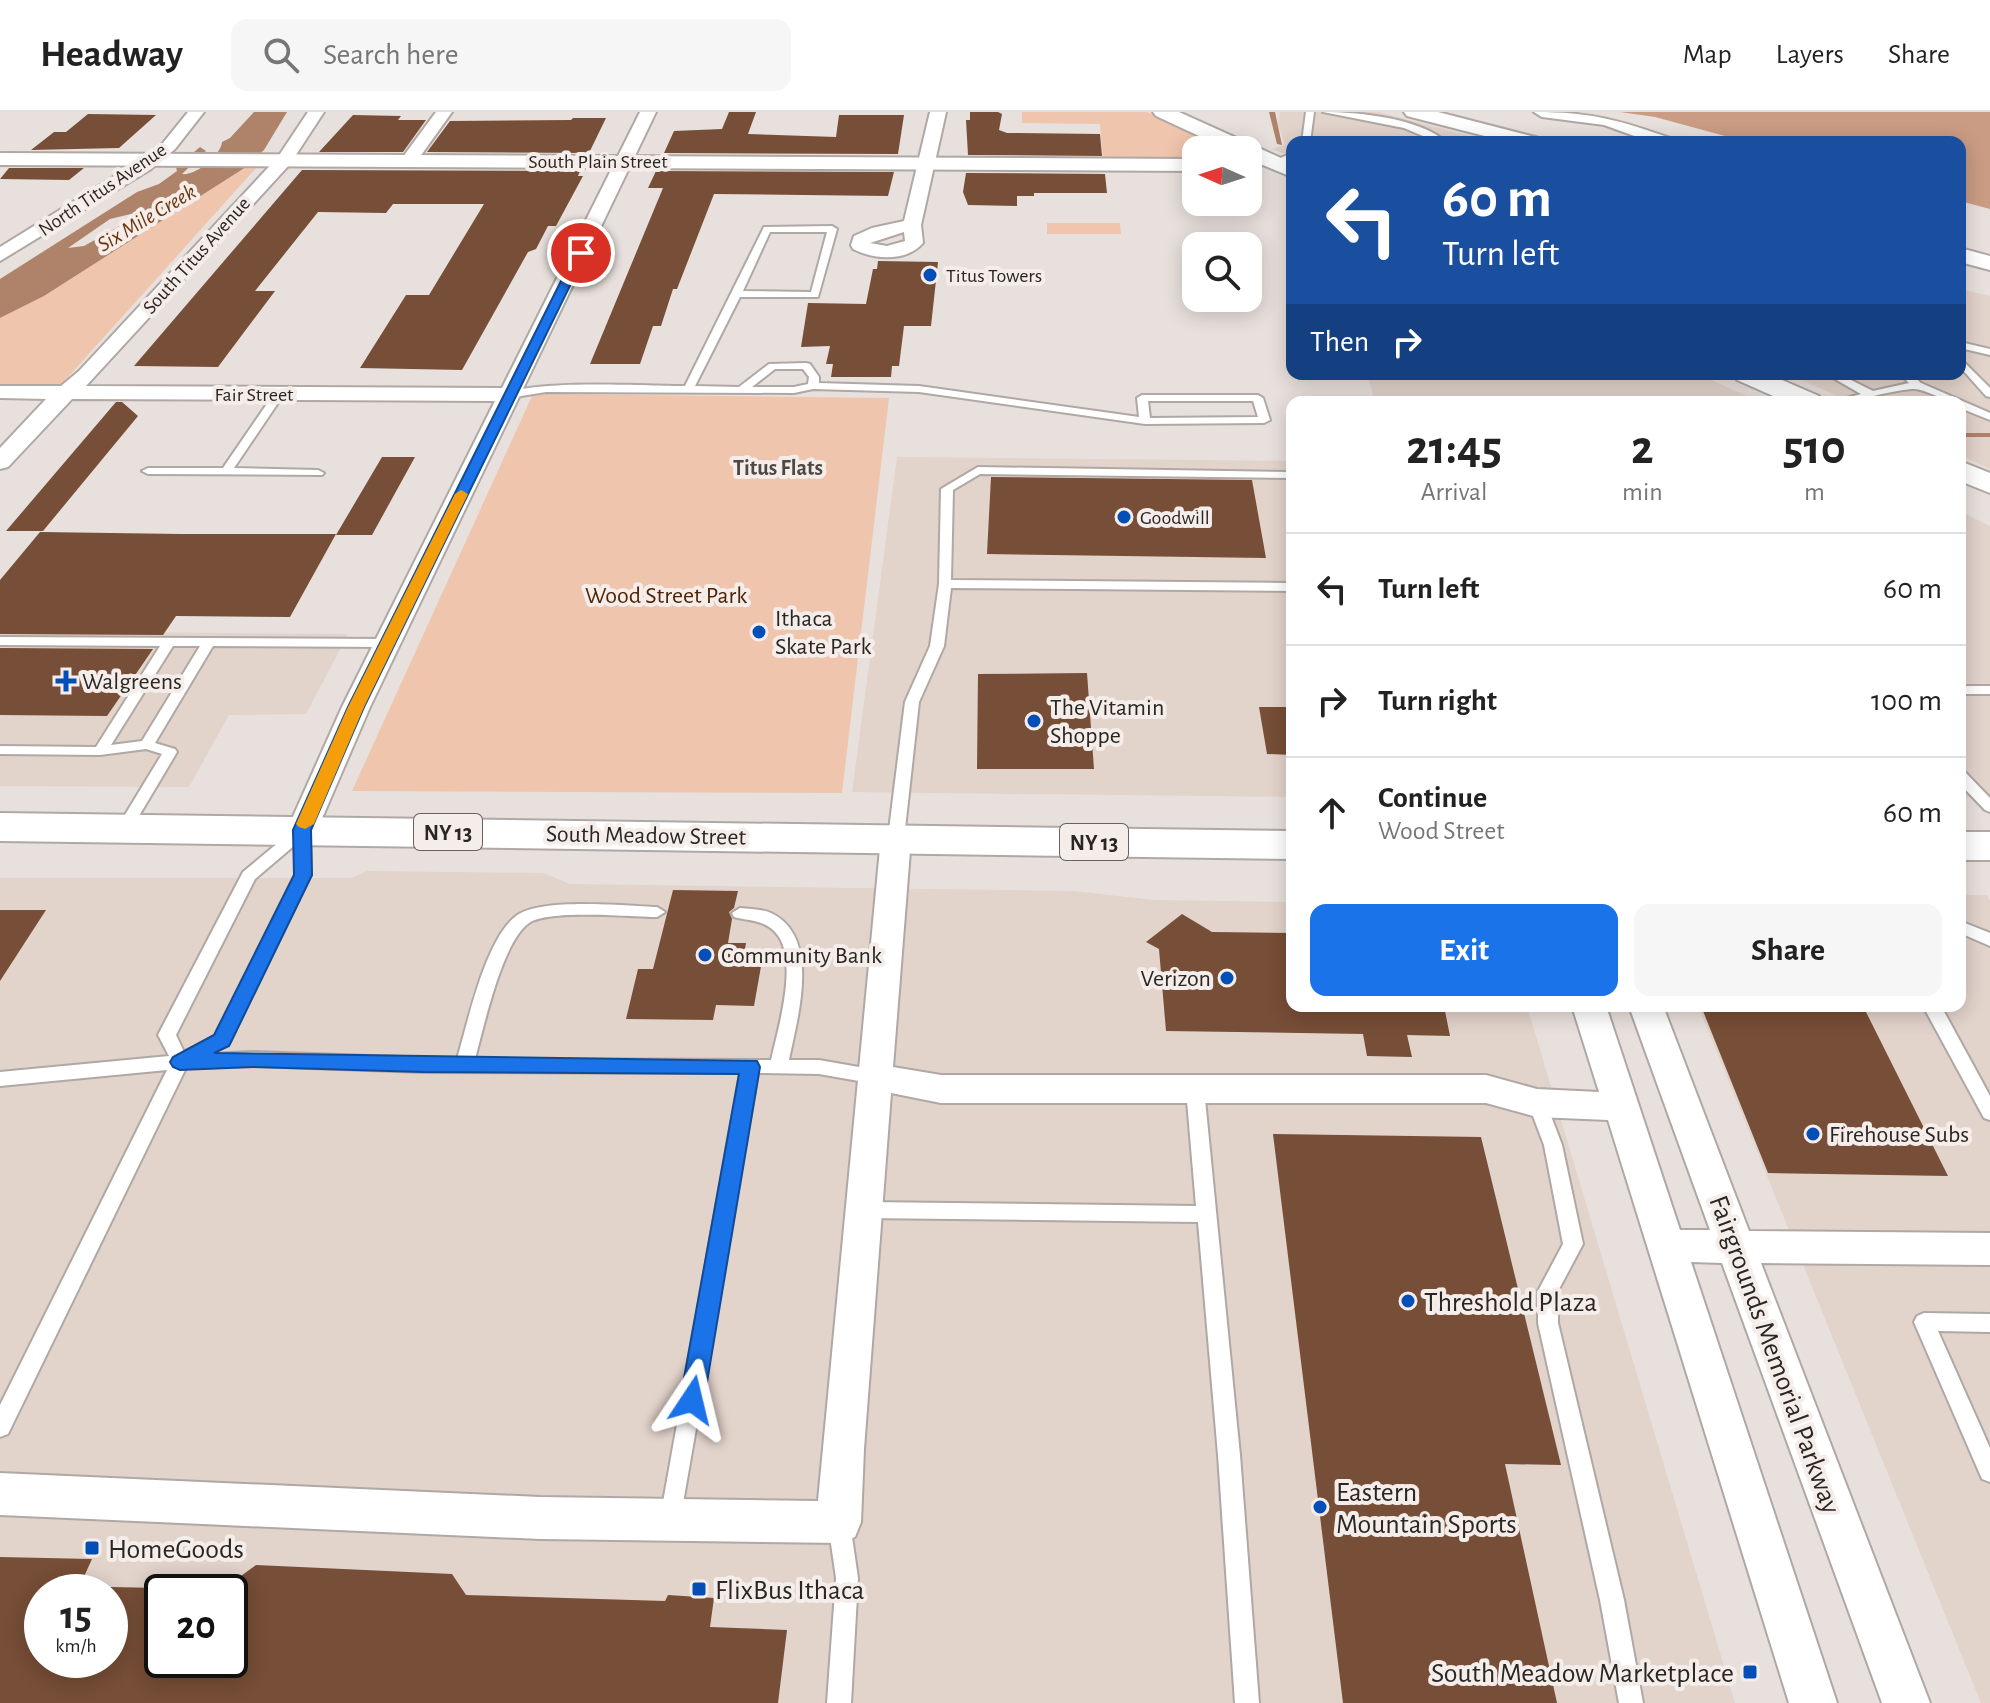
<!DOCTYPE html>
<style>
:root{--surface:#fff;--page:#f6f6f6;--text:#222;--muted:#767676;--line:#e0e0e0;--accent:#1a73e8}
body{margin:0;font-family:"Alegreya Sans",sans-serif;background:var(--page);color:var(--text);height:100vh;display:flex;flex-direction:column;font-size:30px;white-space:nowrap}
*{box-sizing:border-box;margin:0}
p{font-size:26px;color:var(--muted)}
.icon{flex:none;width:44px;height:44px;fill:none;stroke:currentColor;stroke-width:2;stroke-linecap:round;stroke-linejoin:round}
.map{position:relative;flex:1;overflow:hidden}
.details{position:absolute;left:1286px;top:284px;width:680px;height:616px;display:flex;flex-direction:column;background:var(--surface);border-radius:16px;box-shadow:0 4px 20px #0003}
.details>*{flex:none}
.top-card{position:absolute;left:1286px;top:24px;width:680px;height:244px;border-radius:16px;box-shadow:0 4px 20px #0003;background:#1a4fa0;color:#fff;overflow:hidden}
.needle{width:52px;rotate:273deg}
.fabs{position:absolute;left:1182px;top:24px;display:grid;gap:16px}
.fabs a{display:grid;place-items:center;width:80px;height:80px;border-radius:16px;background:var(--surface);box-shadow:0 4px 20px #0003;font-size:40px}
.speed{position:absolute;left:24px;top:1462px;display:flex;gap:16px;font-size:40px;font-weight:700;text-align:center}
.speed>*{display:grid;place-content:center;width:104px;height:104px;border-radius:50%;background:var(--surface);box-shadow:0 4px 20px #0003;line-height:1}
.speed small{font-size:20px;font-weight:400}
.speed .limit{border:4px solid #111;border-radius:12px;background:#fff;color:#111}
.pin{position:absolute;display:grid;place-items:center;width:68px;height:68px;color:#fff;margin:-34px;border:4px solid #fff;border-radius:50%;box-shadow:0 2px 8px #0007}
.me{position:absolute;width:88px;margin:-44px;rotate:10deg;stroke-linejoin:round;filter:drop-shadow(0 0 6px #0008)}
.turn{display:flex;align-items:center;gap:28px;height:168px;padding:0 24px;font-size:36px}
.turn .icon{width:104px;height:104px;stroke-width:2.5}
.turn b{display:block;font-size:56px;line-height:68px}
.then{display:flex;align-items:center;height:76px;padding:0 24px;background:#0003;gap:16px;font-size:30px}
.eta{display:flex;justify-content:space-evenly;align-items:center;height:136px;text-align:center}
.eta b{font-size:48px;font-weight:700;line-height:56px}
.cta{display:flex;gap:16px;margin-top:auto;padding:16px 24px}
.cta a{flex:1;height:92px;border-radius:16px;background:var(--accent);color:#fff;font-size:32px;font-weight:700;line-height:92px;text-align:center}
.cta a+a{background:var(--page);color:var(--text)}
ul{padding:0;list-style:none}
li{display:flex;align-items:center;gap:24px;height:112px;padding:0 24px;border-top:2px solid var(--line)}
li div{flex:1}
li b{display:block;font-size:30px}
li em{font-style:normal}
header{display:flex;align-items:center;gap:48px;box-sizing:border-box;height:112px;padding:0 40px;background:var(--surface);border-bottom:2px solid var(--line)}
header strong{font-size:38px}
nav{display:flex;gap:44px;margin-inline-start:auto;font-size:28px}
.search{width:560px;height:72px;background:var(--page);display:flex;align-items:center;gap:20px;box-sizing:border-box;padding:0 28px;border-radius:16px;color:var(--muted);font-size:30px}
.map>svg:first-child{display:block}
</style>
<header>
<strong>Headway</strong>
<div class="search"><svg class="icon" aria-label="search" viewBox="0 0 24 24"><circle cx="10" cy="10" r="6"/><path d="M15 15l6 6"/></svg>Search here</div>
<nav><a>Map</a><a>Layers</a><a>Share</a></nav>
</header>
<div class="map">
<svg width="1990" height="1591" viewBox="0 0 1990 1591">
<rect width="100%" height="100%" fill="#e8e0dc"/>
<path fill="#e2d3cb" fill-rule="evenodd" d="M1280,0H1379L1492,30H1292V45L1272,37L1285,33L1278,13Z
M1960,177L1990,184V357L1960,343V290H1851L1788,262H1960Z
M1367,262H1698L1760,290H1375Z
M897,345L1292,349V685L852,680Z
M1960,399L1990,414V683L1960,686Z
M0,519L348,522L306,602L229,603L189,675L0,674Z
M367,759L543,761L570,772L1073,779L1154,788L1292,790V894H1527L1735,1591H0V766H351ZM42,1480H110V1548H42ZM162,1480H230V1548H162Z
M1960,783H1987L1990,789V1591H1981L1698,894H1960Z"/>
<path fill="#f0c5ae" d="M1022,0H1147L1229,38H1196V48L1103,47L1100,12L1022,11Z
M246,55H257L60,274H0V206L44,184Z
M1047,111H1120L1121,122H1047Z
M547,282L889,286L842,681L352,679L532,284Z"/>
<path fill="#ca9c83" d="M1620,0H1990V97L1960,89V30H1747L1655,5Z"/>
<path fill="#af826a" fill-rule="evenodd" d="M254,0H287L264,38L246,55L44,184L0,206V167L137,80L159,72L177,59L176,55L200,35L206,39L182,62C196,64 221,43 222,30L230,26ZM139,100L141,102L84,134L68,136L110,107Z"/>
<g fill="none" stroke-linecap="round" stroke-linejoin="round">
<path fill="#af826a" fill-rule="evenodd" d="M1269,0H1275L1282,33L1277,32Z
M1960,321H1990V325H1960Z"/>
</g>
<path fill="#774e37" d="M729,0H756L748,22L836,25L839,3H904L898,42L664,41L674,19L722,17Z
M970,0H998L1002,2L999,18L1007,21L1100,22L1102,44L968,43L966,8H970Z
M88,2L156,3L119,36L31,38L54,20H66Z
M353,3L401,4L398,8H426L403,40H319Z
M573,6H606L589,41L427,40L450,9L571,8Z
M9,56H84L69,68L0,67Z
M302,58L580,59L578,64H583L556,114H548L536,137L528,140L462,258L360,256L406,183H429L484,92H393L386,101L318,100L255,179H275L218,255L134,254Z
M656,59L894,60L888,84L714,82L677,177H673L661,214H653L640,252H590L663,76H648Z
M966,61L1105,62L1107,81H1034V84H1017V94L968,93L963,80Z
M878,149L938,150L931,214H904L899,254H892L891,265H831L833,252H826L830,234L801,235L808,191L866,192L873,157H877Z
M116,290H122L138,304L43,419H6Z
M382,345H415L372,423H336Z
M991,365L1252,368L1266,446L987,442Z
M40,420L181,422H336L290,505L176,504L163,523L0,522V468Z
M0,536L153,537L107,604L0,603Z
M1087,561L1094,657H977L978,562Z
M1259,595H1292V643L1267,642Z
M673,778L738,779L734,796L729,800L732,807L728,831H746L744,843H763L754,894L716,893L713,908L626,907L638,857H653Z
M0,798H46L0,869Z
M1182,802L1212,820L1292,821V894H1444L1450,924L1407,923L1412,945L1367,944L1363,922L1166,919L1159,837L1146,830Z
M1701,894H1863L1948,1064L1768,1061Z
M1273,1022L1481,1025L1561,1353L1505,1352L1557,1591H1343Z
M0,1445L92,1447L77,1480H42V1548H110V1475L162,1476V1548H230V1472L256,1453L452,1462L466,1483L665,1489L668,1483L714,1486L710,1515L787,1518L778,1591H0Z"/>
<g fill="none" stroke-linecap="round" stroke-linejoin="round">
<defs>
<path id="service" d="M1306,0H1314L1310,30H1302Z
M1323,0C1358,0 1420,6 1446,30H1437L1404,16Z
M1292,41V46L1273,54L1269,51Z
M832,114L837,117L818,185H740L695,274L739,275L769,252L806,251L810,252L819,265V271L919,274L1139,305L1137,286L1142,283H1258L1263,286L1270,308L1264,311L1145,312L919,280L813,277L794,281L546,280L509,286L504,283C529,267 648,274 685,274L764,115ZM770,120H827L811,180L743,179ZM775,257H803L809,265L808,272L794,275H752ZM1148,289H1253L1258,305L1150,306Z
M1960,230L1990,237V243L1960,236Z
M1960,246L1990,276V285L1986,284L1960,255Z
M1826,262H1839L1873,279L1909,271L1900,262H1911L1921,271L1990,301V308L1960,296V290C1942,290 1926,276 1912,277C1885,279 1860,290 1832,290L1861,282Z
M279,279L284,282L234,356L318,358L324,361L322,363L148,362L142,359L148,356H223L275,280Z
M978,355L1292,360V366L980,362L953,378L951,468L1292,471V479L951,476L944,534L919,590L904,726L896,731L888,726L905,590L930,534L939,472L941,377Z
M0,525L389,527L396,531L389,535L213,534L155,631L175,637L177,640L130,719L125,721L117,716L162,642L146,637L100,643L0,642V634L96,635L160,534L0,533ZM173,534H200L142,629L111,633Z
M1960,574H1990V582H1960Z
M1960,658L1965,660L1990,686V700L1985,698L1960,672Z
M302,713L310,718L311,763L228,933L210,942L252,940L457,947C468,910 485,828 516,804C541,785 625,794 657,795L665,800L657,805C631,805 548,797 529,811C502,830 484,914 475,947L771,948C778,917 800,845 775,820C764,808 749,809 734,805L732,801L740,796C750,797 762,797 771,801C822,825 797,907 789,948H819L876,958L882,960L885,965L882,970L876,972L819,962L758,961L679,1414L671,1418L663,1414L660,1407L740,961L423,960L252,954L186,956L8,1322L0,1325V1293L167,958L0,974V960L169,944L158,923L243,760L297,715ZM295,733V763L215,924L184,940L176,923L255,767Z
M1960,809L1990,821V834L1960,821Z
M1923,894H1941L1990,984V1008L1984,1006Z
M1195,970L1201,972L1204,977L1240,1343L1259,1591H1235L1218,1343L1198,1110L864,1106L857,1103L854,1098L857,1093L864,1090L1196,1094L1186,977L1189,972Z
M1537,984L1543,986L1546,991L1562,1033L1583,1132L1558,1179V1211L1624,1488L1643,1591H1619L1600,1488L1538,1211V1179L1563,1132L1544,1033L1528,991L1531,986Z
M1924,1201L1990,1202V1220L1938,1219L1990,1336V1370L1982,1367L1914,1210L1917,1204Z
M839,1400L847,1404L850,1411L858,1466L851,1591H827L836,1466L828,1411L831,1404Z"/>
<path id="minor" d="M188,0H204L175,37L151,57L0,149V135L139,49L163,31Z
M308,0H324L290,52L86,274L502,276L640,0H656L370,595L317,718L313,725L302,728L291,725L287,718L342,595L495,289L72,287L8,355L0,357V336L46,287L0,286V274H61L79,259L278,45Z
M436,0H452L414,53H402L400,49Z
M930,0H946L921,113L923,131C906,150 875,148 853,137L851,133L854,124L872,116L904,109ZM904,120L905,129L887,134L870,131Z
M1534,0C1592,0 1619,8 1673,27L1675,30H1651L1604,13L1542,5Z
M896,716L907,719L911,726L893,955L941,963H1486L1537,977L1599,980L1572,894H1606L1680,1118H1710L1629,894H1663L1749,1119L1990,1121V1153L1761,1151L1930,1591H1882L1722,1151L1691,1150L1837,1591H1789L1608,1008L1537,1005L1486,991H941L891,981L864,1337L861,1410L855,1425L839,1431L540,1427L0,1403V1361L540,1385L818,1389L881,726L885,719Z"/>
<path id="tertiary" d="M1153,0H1179L1292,51V65L1248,47V38H1229L1156,4Z
M1404,0H1438L1539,26L1542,30H1508L1407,4Z
M0,41L1196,47V59L0,53Z
M1960,136L1990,144V158L1960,150Z
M1733,262H1768L1819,284L1823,290H1787L1737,268Z
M1960,349L1990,361V381L1960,369Z"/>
<path id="trunk" d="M0,701L1292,719V747L0,729Z
M1960,720H1990V748H1960Z"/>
</defs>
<use href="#service" stroke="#afa8a4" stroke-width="4"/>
<use href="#minor" stroke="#afa8a4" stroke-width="4"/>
<use href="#tertiary" stroke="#afa8a4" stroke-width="4"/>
<use href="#trunk" stroke="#afa8a4" stroke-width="4"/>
<use href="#service" fill="#fff" fill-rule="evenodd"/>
<use href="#minor" fill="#fff" fill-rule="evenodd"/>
<use href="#tertiary" fill="#fff" fill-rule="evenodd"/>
<use href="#trunk" fill="#fff" fill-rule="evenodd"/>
</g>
<path fill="#1a73e8" stroke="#114b97" stroke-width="2" d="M581,138L586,141L364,595L311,718L312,763L232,928L229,934L214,941L757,949L760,955L704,1288L700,1295L692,1298L683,1295L680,1288L739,962L423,960L252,955L180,958L173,955L170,950L173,945L214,923L294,763L293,718L348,595L575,141Z"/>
<path fill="#f59e0b" d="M461,378L468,382L364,595L314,712L305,717L299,715L296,712L348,595L455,382Z"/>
<g fill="#044eb8" stroke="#f5ede9" stroke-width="3">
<circle cx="930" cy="163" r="8"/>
<circle cx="1124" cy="405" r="8"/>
<circle cx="759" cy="520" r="8"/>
<path d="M62 557h8v8h8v8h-8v8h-8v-8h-8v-8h8z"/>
<circle cx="1034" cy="609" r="8"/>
<circle cx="705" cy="843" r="8"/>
<circle cx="1227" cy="866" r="8"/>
<circle cx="1813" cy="1022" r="8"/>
<circle cx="1408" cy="1189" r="8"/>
<circle cx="1320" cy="1395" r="8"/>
<rect x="84" y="1428" width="16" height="16" rx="4"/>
<rect x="691" y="1469" width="16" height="16" rx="4"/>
<rect x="1742" y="1552" width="16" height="16" rx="4"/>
</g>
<g text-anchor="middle" stroke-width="8" stroke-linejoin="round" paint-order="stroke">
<g font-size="20" fill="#292624" stroke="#f5ede9">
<text x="598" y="56">South Plain Street</text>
<text transform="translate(102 77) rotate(-34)" y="7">North Titus Avenue</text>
<text transform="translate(196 143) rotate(-48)" y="7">South Titus Avenue</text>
<text x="254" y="289">Fair Street</text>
</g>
<g font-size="20" fill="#292624" stroke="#f5ede9" text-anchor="start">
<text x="946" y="170">Titus Towers</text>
<text x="1140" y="412">Goodwill</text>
</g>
<g font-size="22" font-style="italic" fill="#6c320a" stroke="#f5ede9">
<text transform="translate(146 105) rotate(-31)" y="8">Six Mile Creek</text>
</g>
<g font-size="22" font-weight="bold" fill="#4e4744" stroke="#f5ede9">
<text x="778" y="363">Titus Flats</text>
</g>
<g fill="#f5ede9" stroke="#66625f" stroke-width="2">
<rect x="414" y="702" width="68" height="36" rx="6"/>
<rect x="1060" y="712" width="68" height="36" rx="6"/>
</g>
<g font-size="22" font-weight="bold" fill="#292624">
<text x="448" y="728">NY 13</text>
<text x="1094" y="738">NY 13</text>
</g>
<g font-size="24" fill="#4f2305" stroke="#f5ede9">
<text x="666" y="491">Wood Street Park</text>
</g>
<g font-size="24" fill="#292624" stroke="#f5ede9" text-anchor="start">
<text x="775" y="514">Ithaca<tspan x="775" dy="28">Skate Park</tspan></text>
<text x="82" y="577">Walgreens</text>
<text x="1050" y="603">The Vitamin<tspan x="1050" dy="28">Shoppe</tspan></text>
<text x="721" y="851">Community Bank</text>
<text x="1211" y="874" text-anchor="end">Verizon</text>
<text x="1829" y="1030">Firehouse Subs</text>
</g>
<g font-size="24" fill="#292624" stroke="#f5ede9">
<text transform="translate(646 723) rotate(1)" y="8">South Meadow Street</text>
</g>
<g font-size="28" fill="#292624" stroke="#f5ede9" text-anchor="start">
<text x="1424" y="1199">Threshold Plaza</text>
<text x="1336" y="1389">Eastern<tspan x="1336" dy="32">Mountain Sports</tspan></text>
<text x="108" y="1446">HomeGoods</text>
<text x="715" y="1487">FlixBus Ithaca</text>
<text x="1734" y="1570" text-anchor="end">South Meadow Marketplace</text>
</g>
<g font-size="28" fill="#292624" stroke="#f5ede9">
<text transform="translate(1776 1242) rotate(70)" y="10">Fairgrounds Memorial Parkway</text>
</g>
</g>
</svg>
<div class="fabs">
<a><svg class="needle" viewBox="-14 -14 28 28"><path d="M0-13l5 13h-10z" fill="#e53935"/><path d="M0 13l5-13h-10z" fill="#767676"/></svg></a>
<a><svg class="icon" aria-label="search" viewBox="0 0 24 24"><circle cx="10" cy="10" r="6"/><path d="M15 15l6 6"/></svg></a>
</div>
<div class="speed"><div>15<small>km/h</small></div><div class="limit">20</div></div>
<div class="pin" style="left:581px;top:141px;background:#d93025"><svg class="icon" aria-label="arrive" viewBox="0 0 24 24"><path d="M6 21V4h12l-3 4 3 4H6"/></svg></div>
<svg class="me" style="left:692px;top:1288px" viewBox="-20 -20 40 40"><path d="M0-17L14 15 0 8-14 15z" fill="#1a73e8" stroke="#fff" stroke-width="4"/></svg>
<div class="top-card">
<div class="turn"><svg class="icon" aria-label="left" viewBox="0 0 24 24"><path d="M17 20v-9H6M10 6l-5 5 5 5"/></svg><div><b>60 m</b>Turn left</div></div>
<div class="then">Then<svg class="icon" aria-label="right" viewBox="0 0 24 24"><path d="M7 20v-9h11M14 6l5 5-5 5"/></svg></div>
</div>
<section class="details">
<div class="eta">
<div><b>21:45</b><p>Arrival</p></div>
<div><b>2</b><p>min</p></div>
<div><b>510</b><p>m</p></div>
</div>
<ul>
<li><svg class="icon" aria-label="left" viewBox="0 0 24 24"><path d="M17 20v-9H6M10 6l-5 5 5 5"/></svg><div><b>Turn left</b></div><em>60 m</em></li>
<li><svg class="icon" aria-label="right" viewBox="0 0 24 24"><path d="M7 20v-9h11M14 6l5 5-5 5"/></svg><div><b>Turn right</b></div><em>100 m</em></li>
<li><svg class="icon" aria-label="ahead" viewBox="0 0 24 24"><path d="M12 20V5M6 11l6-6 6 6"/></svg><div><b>Continue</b><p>Wood Street</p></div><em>60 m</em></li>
</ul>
<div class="cta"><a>Exit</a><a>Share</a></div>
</section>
</div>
